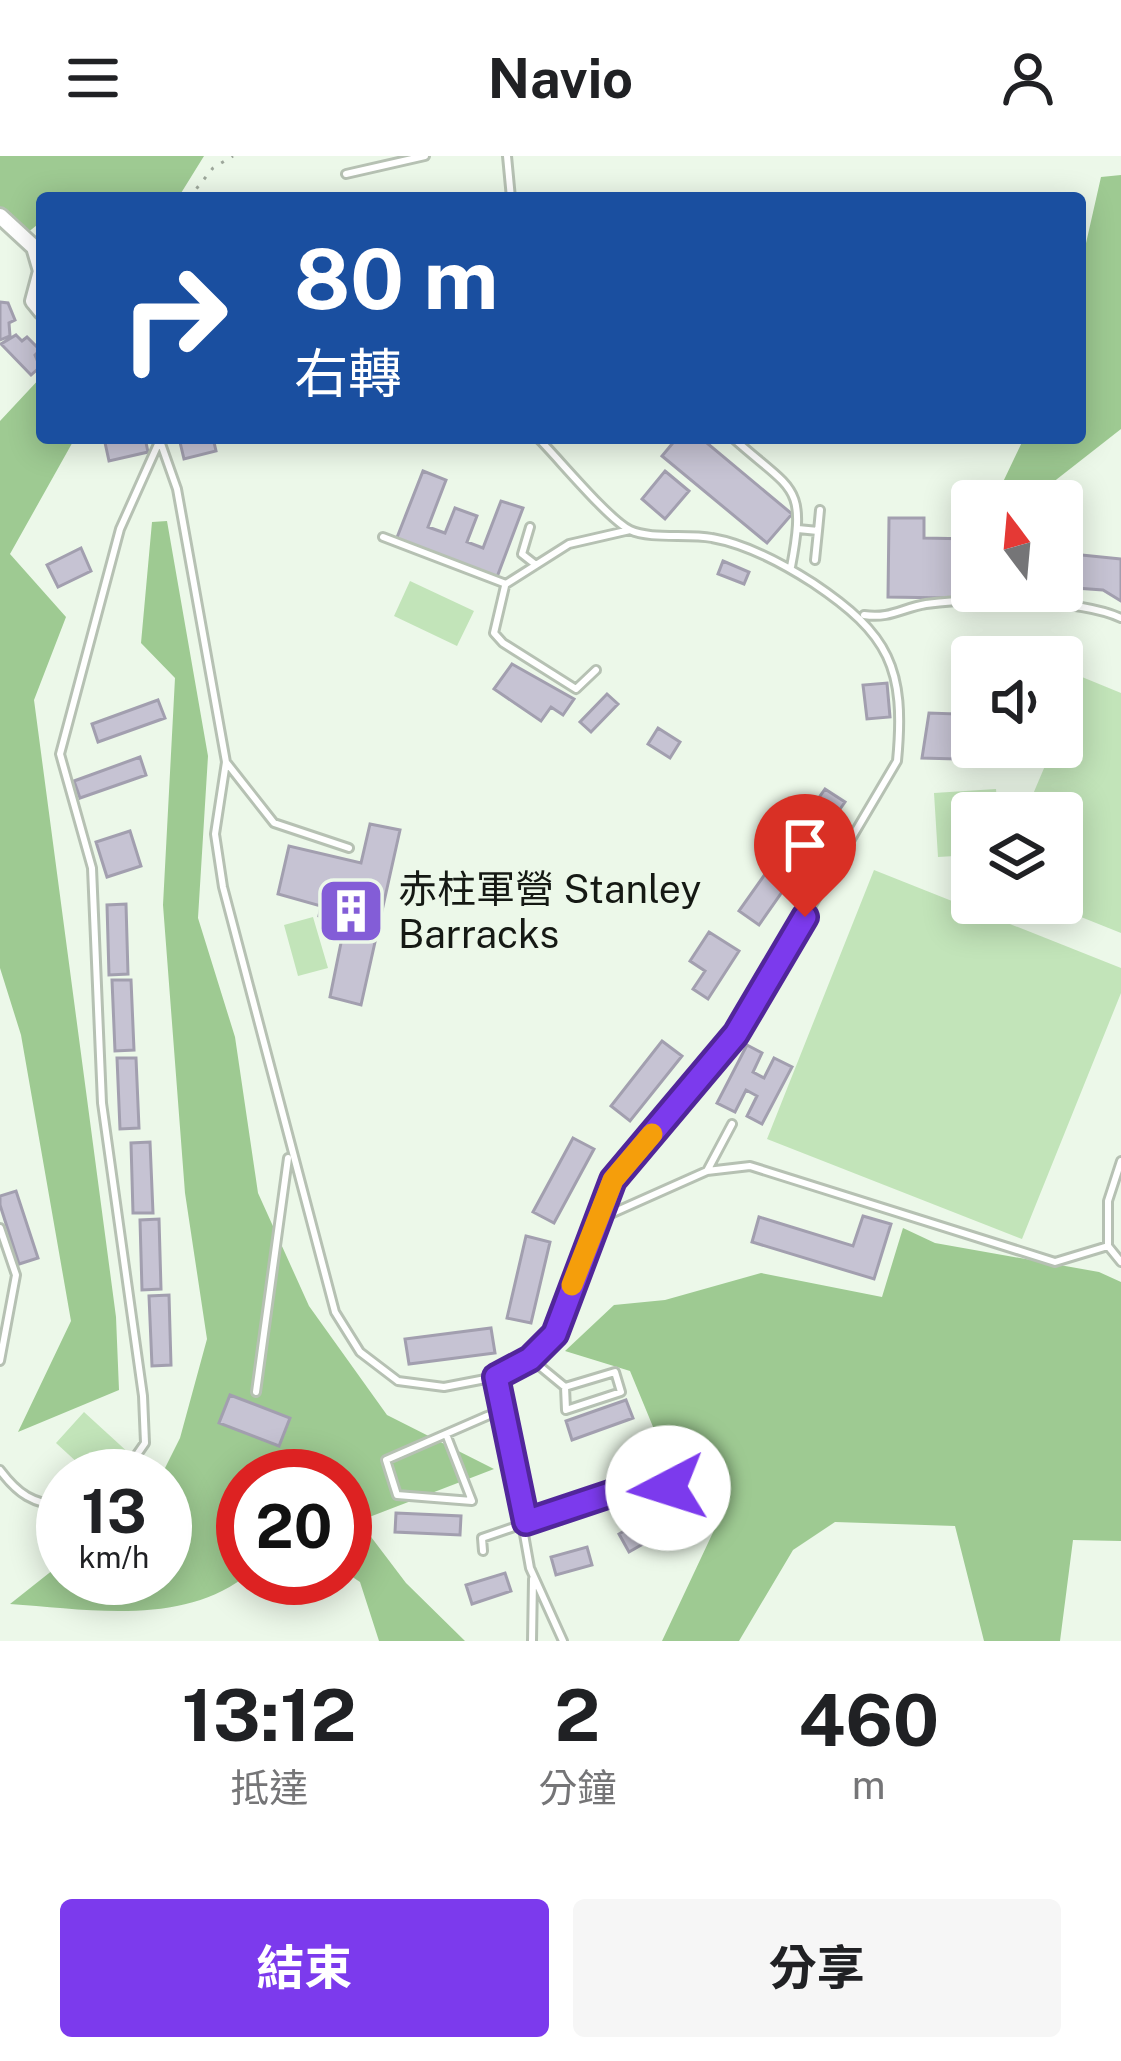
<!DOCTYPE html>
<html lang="zh-TW">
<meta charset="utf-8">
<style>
:root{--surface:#fff;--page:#f6f6f6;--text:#202124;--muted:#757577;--accent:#7c3aed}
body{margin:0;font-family:"Public Sans","Noto Sans TC",sans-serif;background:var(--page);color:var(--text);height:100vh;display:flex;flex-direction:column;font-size:45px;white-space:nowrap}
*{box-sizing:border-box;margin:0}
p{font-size:39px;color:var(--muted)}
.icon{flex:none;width:66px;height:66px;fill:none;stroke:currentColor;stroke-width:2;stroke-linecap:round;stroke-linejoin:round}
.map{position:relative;height:1485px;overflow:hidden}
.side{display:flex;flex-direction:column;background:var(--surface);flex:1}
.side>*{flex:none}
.hud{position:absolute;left:36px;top:36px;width:1050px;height:252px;border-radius:12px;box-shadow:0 6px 30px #0003;background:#1a4fa0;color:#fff;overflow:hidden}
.needle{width:78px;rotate:344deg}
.buttons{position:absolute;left:951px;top:324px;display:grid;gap:24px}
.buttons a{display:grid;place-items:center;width:132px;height:132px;border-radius:12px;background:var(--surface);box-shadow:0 6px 30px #0003;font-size:60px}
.speed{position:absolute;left:36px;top:1293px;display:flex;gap:24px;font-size:60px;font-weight:700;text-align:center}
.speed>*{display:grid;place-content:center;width:156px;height:156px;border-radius:50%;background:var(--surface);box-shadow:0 6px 30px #0003;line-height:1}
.speed small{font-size:30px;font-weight:400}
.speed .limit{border:18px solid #d22;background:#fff;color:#111}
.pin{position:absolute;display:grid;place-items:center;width:102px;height:102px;color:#fff;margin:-123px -51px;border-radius:50% 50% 50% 0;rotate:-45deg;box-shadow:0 0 12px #0007}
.pin .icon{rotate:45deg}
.me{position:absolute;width:132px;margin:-66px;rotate:265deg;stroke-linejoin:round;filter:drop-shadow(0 0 9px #0008)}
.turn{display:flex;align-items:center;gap:42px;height:252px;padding:0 60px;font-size:54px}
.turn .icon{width:156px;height:156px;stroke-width:2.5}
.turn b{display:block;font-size:84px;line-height:102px}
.eta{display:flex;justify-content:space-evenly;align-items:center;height:204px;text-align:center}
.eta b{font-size:72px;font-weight:700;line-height:84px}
.primary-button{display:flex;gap:24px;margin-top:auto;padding:24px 60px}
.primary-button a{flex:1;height:138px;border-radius:12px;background:var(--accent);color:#fff;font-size:48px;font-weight:700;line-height:138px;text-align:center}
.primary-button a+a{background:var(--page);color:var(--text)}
header{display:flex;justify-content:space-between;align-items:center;height:156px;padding:0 60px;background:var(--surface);font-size:54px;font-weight:700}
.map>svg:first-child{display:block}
</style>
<header><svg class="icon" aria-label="menu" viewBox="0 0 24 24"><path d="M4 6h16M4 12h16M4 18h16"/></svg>Navio<svg class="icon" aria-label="person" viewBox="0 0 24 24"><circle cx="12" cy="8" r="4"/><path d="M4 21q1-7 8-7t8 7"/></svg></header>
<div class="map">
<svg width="1121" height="1485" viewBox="0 0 1121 1485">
<rect width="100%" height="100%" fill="#ecf8e9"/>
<path fill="#c2e4b9" d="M410,425L474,455L457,490L394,460Z
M1082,521L1121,537V777L1046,747H1062V657H1025L1053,591H1062V568Z
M996,633L998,657H972V699L938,701L934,637Z
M874,714L1121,812V837L1022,1083L767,983Z
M313,761L328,812L298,820L284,769Z
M84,1256L131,1299L111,1320H92L56,1287Z"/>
<path fill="#9eca92" d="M0,0H204L178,42H42V65L27,77L0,51Z
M1121,19V273L1029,345L1003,326L1024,282H1080L1084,96L1101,21Z
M42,220V282H75L10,398L66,461L34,544L116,1161L119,1234L18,1276L71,1165L21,879L0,812V265Z
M167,365L208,600L198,762L235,881L258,1037L309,1150L387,1259L494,1313L359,1365L406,1427L465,1485H379L360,1426L345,1416V1320H243V1422C179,1470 85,1453 10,1448L63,1406V1422H165L161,1320L180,1282L207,1183L185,1037L163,749L175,522L141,487L152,366Z
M903,1072L935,1087L1099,1116L1121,1126V1385L1073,1384L1060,1485H984L955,1370L835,1366L793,1394L739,1485H662L724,1353L677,1329L630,1215L565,1195L614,1149L665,1144L761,1117L882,1141Z"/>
<path fill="#c6c3d3" stroke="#a29faf" stroke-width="3" d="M0,146L8,147L15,164L9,167L10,180L0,184Z
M16,179L22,185L27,181L40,194L35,199L40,211L31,219L1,188Z
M104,282H145L148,296L109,305Z
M179,282H213L216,295L184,303Z
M677,282H701L792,358L767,387L662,300Z
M423,315L446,324L428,371L445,377L455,352L477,360L467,386L483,392L501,345L523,352L497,421L396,384Z
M665,315L689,335L665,363L642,343Z
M889,362H924V382L972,383V435H1009V443L888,441Z
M81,392L91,415L58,431L47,409Z
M1062,397L1121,403V445L1103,434L1062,431Z
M723,405L749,416L744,428L718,418Z
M512,508L574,543L563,559L551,551L541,565L494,533Z
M957,514L972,515V591H981V606L968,605V591L956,590V603L922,602L929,557L956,558Z
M887,527L890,561L867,563L863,529Z
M607,538L618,548L591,576L580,566Z
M158,544L165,562L98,586L92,568Z
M658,572L680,586L670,602L648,588Z
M140,601L146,619L80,642L74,625Z
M825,633L845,646L759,769L739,755Z
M370,668L400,674L361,849L330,841L345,767L319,760L321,750L278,738L289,690L361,707Z
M130,675L141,710L107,721L96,686Z
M126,748L128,818L109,819L107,749Z
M709,776L739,795L708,843L693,833L705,815L690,805Z
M112,824H131L134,894L115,895Z
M662,885L682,900L630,965L611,950Z
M747,889L762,897L753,916L764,922L774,902L792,911L762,968L747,960L757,940L746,934L735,956L717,947Z
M117,902H136L139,972L120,973Z
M573,982L594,993L554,1067L533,1056Z
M150,986L153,1057H133L131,987Z
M16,1035L38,1102L19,1108L0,1049V1040Z
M863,1060L891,1068L874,1123L752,1086L759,1061L853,1090Z
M159,1063L161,1133L142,1134L140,1064Z
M526,1080L550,1086L531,1167L507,1162Z
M169,1139L171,1209L152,1210L149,1140Z
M491,1172L495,1197L409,1208L405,1183Z
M230,1239L290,1262L279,1290L219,1267Z
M626,1244L633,1262L572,1284L566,1265Z
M674,1346L685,1364L629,1396L619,1378Z
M396,1357L461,1360L460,1379L395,1376Z
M587,1391L592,1409L556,1419L551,1401Z
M505,1417L511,1435L472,1448L466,1429Z"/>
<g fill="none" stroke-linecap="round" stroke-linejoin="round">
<defs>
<path id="service" d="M507,0L511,42
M346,18L425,0
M159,282L177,333L226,606L215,678L223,731L335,1156L360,1196L398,1225L444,1231L496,1221L531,1203L555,1177L613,1024L736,878L897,605C906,512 889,478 813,427C785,409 746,388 712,382C688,377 651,384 630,374C608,363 558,302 538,282
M733,282C793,336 807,327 791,411
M530,371L522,398L536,409
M798,373L818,375L820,354
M383,381L506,428L569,388L630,374
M815,404L818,375
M505,430L494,477L503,487L576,533L596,514
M864,459C890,463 902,452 926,448C972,441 1080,443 1121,462
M226,606L274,667L349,692
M707,1015L732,968
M597,1064L707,1015L750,1010L1055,1106L1108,1090L1121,1106
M0,1072L16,1119L0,1205
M1108,1090V1045L1121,1005
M531,1203L565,1231L566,1254L621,1236L615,1216L565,1231
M496,1221L530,1412L563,1485
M256,1236L288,1002
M446,1278L472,1345L397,1339L386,1304L487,1260L503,1254
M0,1314C18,1338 33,1348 63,1350
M122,1320L145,1287L143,1240L102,947L92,712L60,598L120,373L159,286
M483,1395L482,1382L652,1324L667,1332
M532,1485L533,1423"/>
<path id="tertiary" d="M0,60L38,95
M34,91L41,115L33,145L42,156"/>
</defs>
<use href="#service" stroke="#b6c1b3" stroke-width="12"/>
<use href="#tertiary" stroke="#b6c1b3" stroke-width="20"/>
<path stroke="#9da79b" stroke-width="3" stroke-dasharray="3 9" stroke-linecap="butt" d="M189,42L213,12L233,0"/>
<use href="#service" stroke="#fff" stroke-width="6"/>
<use href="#tertiary" stroke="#fff" stroke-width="14"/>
</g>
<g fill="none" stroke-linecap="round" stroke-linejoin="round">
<defs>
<path id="route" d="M668,1332L652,1324L526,1366L496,1221L530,1203L555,1178L613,1024L736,878L805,761"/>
</defs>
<use href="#route" stroke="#51269a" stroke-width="30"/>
<use href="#route" stroke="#7c3aed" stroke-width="21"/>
<path stroke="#f59e0b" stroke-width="21" d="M572,1129L613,1024L652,978"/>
</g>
<defs>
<symbol id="building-square" viewBox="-11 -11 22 22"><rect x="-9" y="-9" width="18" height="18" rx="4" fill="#835dd7" stroke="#ecf8e9"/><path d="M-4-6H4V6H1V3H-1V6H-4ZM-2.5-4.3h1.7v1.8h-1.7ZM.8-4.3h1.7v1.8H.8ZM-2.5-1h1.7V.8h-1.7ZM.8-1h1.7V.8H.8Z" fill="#fff"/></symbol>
</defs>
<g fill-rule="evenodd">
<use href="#building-square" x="313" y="717" width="76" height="76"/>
</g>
<g text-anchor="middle" stroke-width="10" stroke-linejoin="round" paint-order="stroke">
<g font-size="39" fill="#151914" stroke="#ecf8e9" text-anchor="start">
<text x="398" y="747">赤柱軍營 Stanley<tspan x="398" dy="45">Barracks</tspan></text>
</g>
</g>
</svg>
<div class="buttons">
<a><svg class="needle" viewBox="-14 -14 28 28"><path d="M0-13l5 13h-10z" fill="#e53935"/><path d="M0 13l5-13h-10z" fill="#757577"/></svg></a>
<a><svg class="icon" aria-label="sound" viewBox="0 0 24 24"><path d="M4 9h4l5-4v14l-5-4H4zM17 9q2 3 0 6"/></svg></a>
<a><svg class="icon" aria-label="layers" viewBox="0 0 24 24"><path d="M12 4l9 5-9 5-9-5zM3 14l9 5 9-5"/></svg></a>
</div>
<div class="speed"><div>13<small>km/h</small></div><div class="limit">20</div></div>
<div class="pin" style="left:805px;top:761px;background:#d93025"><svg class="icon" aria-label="arrive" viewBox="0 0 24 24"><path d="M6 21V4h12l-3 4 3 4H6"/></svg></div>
<svg class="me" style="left:668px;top:1332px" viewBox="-20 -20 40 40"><circle r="19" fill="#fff"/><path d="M0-13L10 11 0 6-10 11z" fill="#7c3aed"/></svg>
<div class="hud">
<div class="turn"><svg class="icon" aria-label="right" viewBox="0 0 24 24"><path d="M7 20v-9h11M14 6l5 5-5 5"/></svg><div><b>80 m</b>右轉</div></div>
</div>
</div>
<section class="side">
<div class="eta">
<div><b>13:12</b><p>抵達</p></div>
<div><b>2</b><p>分鐘</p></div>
<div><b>460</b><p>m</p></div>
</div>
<div class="primary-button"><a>結束</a><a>分享</a></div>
</section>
